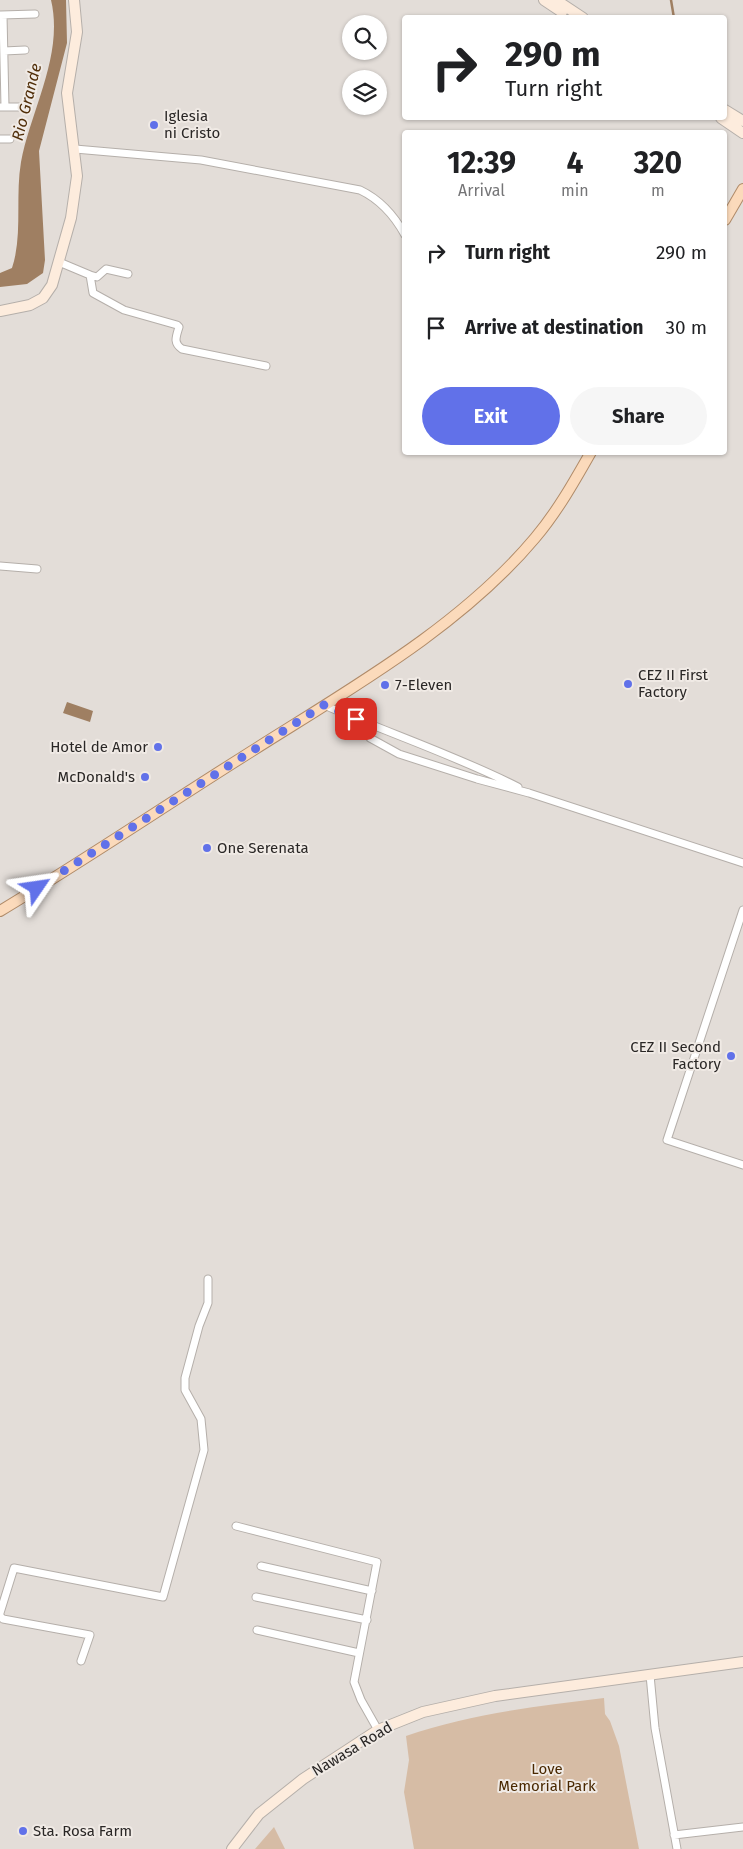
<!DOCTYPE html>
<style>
:root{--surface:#fff;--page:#f6f6f6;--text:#202124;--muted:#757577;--accent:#6171e9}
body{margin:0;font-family:"Fira Sans",sans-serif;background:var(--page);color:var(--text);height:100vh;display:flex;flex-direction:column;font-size:19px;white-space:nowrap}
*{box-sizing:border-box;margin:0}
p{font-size:16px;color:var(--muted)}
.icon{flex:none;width:28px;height:28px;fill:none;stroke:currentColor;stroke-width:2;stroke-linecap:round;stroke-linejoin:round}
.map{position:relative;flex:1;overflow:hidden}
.sheet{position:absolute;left:402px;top:130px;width:325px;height:325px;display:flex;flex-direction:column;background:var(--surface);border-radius:5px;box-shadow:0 1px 4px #0004}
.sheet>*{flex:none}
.hud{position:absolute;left:402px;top:15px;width:325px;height:105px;border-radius:5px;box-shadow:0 1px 4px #0004;background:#fff;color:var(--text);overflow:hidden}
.buttons{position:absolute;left:342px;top:15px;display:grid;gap:10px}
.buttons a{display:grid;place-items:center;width:45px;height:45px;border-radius:50%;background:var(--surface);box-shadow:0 1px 4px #0004;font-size:25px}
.pin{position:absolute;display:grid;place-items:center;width:42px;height:42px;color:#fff;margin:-21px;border-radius:10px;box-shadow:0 2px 8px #0006}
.me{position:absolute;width:55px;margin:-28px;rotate:58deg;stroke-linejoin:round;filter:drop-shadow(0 0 4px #0008)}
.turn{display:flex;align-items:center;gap:18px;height:105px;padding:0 20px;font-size:22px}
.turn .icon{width:65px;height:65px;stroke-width:2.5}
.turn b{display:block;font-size:35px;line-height:42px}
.eta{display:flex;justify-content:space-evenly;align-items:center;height:85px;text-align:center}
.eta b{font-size:30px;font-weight:700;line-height:35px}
.action{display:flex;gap:10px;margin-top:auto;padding:10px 20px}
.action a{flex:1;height:58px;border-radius:30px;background:var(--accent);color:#fff;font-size:20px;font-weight:700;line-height:58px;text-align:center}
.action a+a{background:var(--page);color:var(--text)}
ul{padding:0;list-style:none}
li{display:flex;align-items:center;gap:15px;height:75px;padding:0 20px}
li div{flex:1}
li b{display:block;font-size:19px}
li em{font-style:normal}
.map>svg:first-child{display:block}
</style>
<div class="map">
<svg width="743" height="1849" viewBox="0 0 743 1849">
<rect width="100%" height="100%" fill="#e3ddd8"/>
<path fill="#d6bca5" d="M604,1698L605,1714L610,1721L619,1746L639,1849H414L404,1792L409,1760L406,1736C470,1714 537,1706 604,1698Z
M274,1827L285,1849H255Z"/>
<path fill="#9f7f62" d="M51,0H66L67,43L39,151L45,260L43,273L27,284L0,287V273L12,268C23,235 15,197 21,162C31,109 64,55 51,0Z
M67,702L93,711L90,722L63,713Z"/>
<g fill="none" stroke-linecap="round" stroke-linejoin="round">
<path stroke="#9f7f62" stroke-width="2.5" d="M671,0L674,18"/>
<defs>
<path id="street" d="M1,15L35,14
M3,15L5,107
M4,51L25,50
M0,107H19
M0,139H10
M75,149L201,160L360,190C379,199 394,215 405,235
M59,262L90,275L93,293L124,310L177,325L179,327C176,337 173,343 182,349L266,366
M90,275L97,277L106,269L128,274
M0,566L37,569
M324,705C388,733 455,755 518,787
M356,719L370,738L399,754L477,779L529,793L743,863
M743,910L667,1140L743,1165
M236,1526L377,1562L354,1682L361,1700L378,1730
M261,1566L372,1591
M256,1597L367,1620
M0,1613L14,1568L163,1597L204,1450L201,1419L185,1390V1378L199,1326L208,1303V1279
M0,1616L3,1619L90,1635L81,1661
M257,1630L359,1653
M650,1675L655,1728L677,1849
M674,1835L743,1827"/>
<path id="secondary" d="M544,0L562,12
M556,0L583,18
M725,110L743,121
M721,118L743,133
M0,311L30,305L43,298L52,285L71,218L77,176L67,93L77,32L74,0
M232,1849L259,1814L303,1779L378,1730L423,1712L495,1696L743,1662"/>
<path id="primary" d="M725,220L743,189
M0,911C82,862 160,809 241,758C341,694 458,630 535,538C557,512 574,482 591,452"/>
</defs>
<use href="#street" stroke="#b5afaa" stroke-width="9"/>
<use href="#secondary" stroke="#b5afaa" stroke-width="12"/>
<use href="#primary" stroke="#b08b69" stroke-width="12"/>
<use href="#street" stroke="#fff" stroke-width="7"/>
<use href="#secondary" stroke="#fdecdd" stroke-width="10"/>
<use href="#primary" stroke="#fbdabb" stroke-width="10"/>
</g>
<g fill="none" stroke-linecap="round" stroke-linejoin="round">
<path stroke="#6171e9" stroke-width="9" stroke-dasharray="0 16.2" d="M37,888L324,705L356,719"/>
</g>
<g fill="#6171e9" stroke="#f0eae5" stroke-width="2">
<circle cx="154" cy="125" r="5"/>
<circle cx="628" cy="684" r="5"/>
<circle cx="385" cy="685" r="5"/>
<circle cx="158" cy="747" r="5"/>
<circle cx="145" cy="777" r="5"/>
<circle cx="207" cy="848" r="5"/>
<circle cx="731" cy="1056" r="5"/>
<circle cx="23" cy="1831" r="5"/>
</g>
<g text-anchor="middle" stroke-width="4" stroke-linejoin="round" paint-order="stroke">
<g font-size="15" fill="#2a2726" stroke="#f0eae5" text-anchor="start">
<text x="164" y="121">Iglesia<tspan x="164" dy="17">ni Cristo</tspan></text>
<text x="638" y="680">CEZ II First<tspan x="638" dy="17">Factory</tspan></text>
<text x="395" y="690">7-Eleven</text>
<text x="148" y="752" text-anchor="end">Hotel de Amor</text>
<text x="135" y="782" text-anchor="end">McDonald's</text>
<text x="217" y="853">One Serenata</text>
<text x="721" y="1052" text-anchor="end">CEZ II Second<tspan x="721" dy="17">Factory</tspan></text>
<text x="33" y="1836">Sta. Rosa Farm</text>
</g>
<g font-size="15" fill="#2a2726" stroke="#f0eae5">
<text transform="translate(352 1749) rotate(-31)" y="5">Nawasa Road</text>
</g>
<g font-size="15" fill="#492801" stroke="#f0eae5">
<text x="547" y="1774">Love<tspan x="547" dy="17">Memorial Park</tspan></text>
</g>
<g font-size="16" font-style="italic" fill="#502e09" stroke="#f0eae5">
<text transform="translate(26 102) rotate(-76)" y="6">Rio Grande</text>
</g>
</g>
</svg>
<div class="buttons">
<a><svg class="icon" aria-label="search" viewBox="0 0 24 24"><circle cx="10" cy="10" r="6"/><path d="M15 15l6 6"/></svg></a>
<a><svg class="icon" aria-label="layers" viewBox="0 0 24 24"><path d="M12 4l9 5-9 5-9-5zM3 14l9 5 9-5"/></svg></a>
</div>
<div class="pin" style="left:356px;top:719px;background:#d93025"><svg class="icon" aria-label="arrive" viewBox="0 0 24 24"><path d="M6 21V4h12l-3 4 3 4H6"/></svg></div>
<svg class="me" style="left:37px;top:888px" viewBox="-20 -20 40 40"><path d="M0-17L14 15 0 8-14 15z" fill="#6171e9" stroke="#fff" stroke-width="4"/></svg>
<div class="hud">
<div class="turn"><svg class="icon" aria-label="right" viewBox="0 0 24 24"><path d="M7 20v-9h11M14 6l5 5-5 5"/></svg><div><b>290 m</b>Turn right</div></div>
</div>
<section class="sheet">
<div class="eta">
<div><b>12:39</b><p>Arrival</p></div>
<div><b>4</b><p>min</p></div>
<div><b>320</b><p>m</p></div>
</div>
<ul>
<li><svg class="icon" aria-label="right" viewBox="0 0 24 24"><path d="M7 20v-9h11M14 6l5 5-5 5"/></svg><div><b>Turn right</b></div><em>290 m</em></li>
<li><svg class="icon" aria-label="arrive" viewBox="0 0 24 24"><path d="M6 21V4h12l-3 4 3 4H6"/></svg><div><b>Arrive at destination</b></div><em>30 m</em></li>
</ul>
<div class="action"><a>Exit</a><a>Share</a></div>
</section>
</div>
